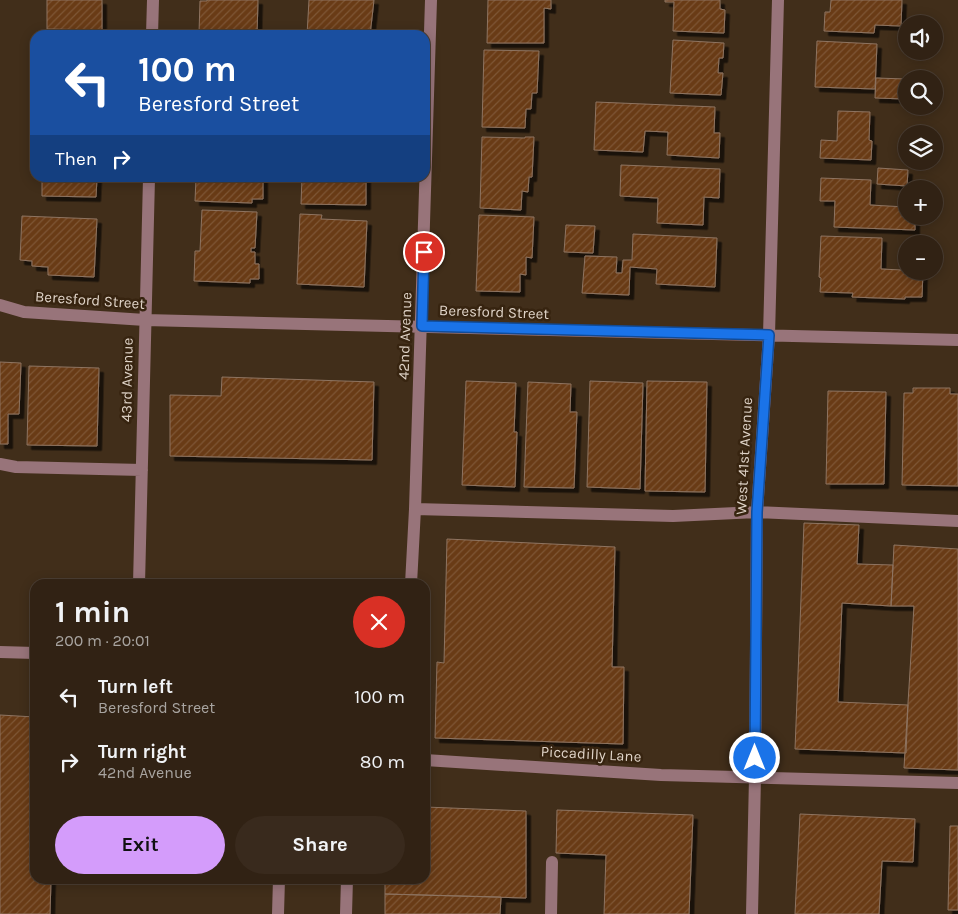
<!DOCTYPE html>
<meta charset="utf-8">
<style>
:root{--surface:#312214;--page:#392a1d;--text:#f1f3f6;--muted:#a8a4a0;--line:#4c3f34;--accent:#d49cfb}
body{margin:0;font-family:Karla,sans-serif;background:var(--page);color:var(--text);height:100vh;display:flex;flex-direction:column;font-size:19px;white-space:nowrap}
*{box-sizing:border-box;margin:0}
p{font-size:16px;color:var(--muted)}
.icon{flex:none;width:28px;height:28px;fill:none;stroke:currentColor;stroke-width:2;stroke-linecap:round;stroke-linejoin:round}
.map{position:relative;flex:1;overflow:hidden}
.panel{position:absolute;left:30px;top:579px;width:400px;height:305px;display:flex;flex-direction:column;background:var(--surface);border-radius:15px;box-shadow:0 2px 12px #0003,0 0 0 1px var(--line)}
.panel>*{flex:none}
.guide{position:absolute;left:30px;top:30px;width:400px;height:152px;border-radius:15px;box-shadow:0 2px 12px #0003,0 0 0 1px var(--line);background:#1a4fa0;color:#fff;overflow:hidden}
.fabs{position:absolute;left:898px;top:15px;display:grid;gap:10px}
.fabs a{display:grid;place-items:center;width:45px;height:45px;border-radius:50%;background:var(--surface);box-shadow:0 2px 12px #0003,0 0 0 1px var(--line);font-size:25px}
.pin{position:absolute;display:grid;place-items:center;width:42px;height:42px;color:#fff;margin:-21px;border:2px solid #fff;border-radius:50%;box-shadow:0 1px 5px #0007}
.me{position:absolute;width:55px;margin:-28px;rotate:0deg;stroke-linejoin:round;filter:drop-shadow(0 0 4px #0008)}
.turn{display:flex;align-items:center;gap:18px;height:105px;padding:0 25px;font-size:22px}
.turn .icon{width:65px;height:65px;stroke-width:2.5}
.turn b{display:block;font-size:35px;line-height:42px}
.then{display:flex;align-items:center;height:48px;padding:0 25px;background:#0003;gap:10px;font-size:19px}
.round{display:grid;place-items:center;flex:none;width:52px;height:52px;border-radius:26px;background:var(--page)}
.headline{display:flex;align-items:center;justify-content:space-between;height:85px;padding:0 25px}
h1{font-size:30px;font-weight:700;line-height:38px}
.primary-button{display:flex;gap:10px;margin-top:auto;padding:10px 25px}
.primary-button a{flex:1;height:58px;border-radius:30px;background:var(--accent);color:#111;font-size:20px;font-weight:700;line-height:58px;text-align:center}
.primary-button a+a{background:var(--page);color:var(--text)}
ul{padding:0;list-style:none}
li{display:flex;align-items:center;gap:15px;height:65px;padding:0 25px}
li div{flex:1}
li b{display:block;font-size:19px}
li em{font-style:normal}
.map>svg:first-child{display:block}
</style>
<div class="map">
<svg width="958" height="914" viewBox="0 0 958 914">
<defs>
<pattern id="building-hatch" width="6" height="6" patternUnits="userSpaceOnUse" patternTransform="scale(1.25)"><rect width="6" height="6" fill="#693b16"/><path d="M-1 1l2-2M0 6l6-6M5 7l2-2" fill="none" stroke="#7e5636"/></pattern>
<filter id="shadow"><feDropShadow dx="4.5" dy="4.5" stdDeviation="0" flood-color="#0009"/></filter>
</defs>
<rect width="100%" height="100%" fill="#412e1a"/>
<path fill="url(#building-hatch)" stroke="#8e7461" filter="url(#shadow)" d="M47,0H102V30L47,29Z
M207,0H258L257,35L199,33L200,1H207Z
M309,0H374L370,35H307Z
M488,0H551V9L544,8V43H487Z
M665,0H720V9L725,10L724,33L673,31L674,2H665Z
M831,0H902L901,26L875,25L874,33L824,31L825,12H830Z
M673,40L724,43L723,58H719L718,73H723L721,95L670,93Z
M817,41L877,44L875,89L815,87Z
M484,50L539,51L537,93H532L531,109H526L525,128L482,127Z
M876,78L906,79V99L875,98Z
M596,102L715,107L714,133H720L719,158L667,155L668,132L645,131L643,152L594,150Z
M838,111L870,112L869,140L872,141L871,160L820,158L821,140L837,141Z
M482,137L525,138V137H534L532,177H529L528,192L522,191L521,210L480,208Z
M621,165L720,169L719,198L704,197L703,225L657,223L658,198L620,196Z
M878,168L908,170L907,186L877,184Z
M42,178H97L96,197L42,196Z
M196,178H263V199H252V203L195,201Z
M302,178H366V205L301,204Z
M821,178L871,180L870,205L906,207V216H915V230L834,227L835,201H820Z
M202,210L257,212L255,248H251V252H255V264H259V279H250V283L194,281L195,251H200Z
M300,214L322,215L321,219L367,221L364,287L297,284Z
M479,215L534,217L532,258L526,257V275L520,274V292L476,291Z
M22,216L97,219L94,277L48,275V267L32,266V261L20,260Z
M566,225L595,226L593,253L564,252Z
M633,234L717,238L715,287L656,284L657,269L630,267L629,295L582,293L585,256L617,257L616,273H622L623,260H632Z
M821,236L882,238L881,269L923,271L922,297H905V299L852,297L853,293L820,292L821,278L819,277Z
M0,362L21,363L19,414H8V444H0Z
M29,366L99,368L97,446L27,445Z
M222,377L374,382L372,460L170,456V395L221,396Z
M466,381L516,383L514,432H517L515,487L462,485Z
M590,381L643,383L640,489L587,487Z
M647,381L707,382L705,492L645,491Z
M528,382L571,384L570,412H577L574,488L524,487Z
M913,388H950V394H958V486L902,485L904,393H913Z
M828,391L886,392L884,484H826Z
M804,523L859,525L857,564L893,565L891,606L842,603L838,702L908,705L906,753L795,749Z
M447,539L615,547L612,667H624L623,744L435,738L437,662L444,663Z
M894,545L958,549V770L904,768L914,606H891Z
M0,715L35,717V879H51L50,914H0Z
M425,807L526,811V898L385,894V879H425Z
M557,810L693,815L689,914H604L606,855L556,853Z
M800,814L915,819L913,862L882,861L879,914H795Z
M950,826H958V910H948Z
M385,894L501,897L500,914H385Z"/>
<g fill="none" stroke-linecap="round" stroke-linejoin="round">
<path stroke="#98747a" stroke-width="12" d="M152,35L153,0
M0,305L24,312L145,320L958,340
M0,464L16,467L142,470
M415,509L673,516L757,512L958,521
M139,584L149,178
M411,584L415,509L431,0
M0,652L35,653
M425,760L661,775L958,783
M278,914L279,879
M346,914L347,879
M551,914L552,862
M752,914L755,777L757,512L769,335L778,0"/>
</g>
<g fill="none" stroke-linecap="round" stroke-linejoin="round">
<defs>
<path id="route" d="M424,252L422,326L769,335L757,512L755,758"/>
</defs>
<use href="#route" stroke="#114b97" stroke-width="12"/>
<use href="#route" stroke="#1a73e8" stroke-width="9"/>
</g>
<g text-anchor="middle" stroke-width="5" stroke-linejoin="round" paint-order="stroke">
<g font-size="15" fill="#dfd3c7" stroke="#372410">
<text transform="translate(90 300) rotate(4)" y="5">Beresford Street</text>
<text transform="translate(494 312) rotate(2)" y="5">Beresford Street</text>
<text transform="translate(405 336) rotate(-88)" y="5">42nd Avenue</text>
<text transform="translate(127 380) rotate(-89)" y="5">43rd Avenue</text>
<text transform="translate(744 456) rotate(-87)" y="5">West 41st Avenue</text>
<text transform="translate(591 754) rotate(3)" y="5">Piccadilly Lane</text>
</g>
</g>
</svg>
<div class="fabs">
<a><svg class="icon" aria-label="sound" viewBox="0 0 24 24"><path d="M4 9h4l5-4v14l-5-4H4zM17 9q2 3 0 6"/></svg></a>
<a><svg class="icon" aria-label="search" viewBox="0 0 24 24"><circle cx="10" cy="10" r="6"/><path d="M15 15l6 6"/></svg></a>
<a><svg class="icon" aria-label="layers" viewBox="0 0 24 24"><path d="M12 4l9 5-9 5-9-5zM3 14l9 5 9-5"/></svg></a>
<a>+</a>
<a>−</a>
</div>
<div class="pin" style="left:424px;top:252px;background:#d93025"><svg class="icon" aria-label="arrive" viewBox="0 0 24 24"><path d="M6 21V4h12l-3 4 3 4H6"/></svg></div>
<svg class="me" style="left:755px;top:758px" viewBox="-20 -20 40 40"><circle r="17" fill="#1a73e8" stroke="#fff" stroke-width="3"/><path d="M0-11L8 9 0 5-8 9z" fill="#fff"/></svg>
<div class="guide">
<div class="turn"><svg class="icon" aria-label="left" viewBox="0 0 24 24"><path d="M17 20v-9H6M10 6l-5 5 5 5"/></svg><div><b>100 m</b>Beresford Street</div></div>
<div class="then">Then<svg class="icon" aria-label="right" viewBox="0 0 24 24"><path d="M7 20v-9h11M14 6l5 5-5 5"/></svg></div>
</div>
<section class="panel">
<div class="headline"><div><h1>1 min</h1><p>200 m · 20:01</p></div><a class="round" style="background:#d93025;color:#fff"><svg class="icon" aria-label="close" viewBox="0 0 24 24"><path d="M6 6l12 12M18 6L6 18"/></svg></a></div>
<ul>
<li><svg class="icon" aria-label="left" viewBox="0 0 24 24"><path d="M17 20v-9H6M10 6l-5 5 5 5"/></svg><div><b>Turn left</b><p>Beresford Street</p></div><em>100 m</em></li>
<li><svg class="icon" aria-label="right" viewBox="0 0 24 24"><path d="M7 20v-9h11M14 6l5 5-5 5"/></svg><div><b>Turn right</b><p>42nd Avenue</p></div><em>80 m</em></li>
</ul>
<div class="primary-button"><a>Exit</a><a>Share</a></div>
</section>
</div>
